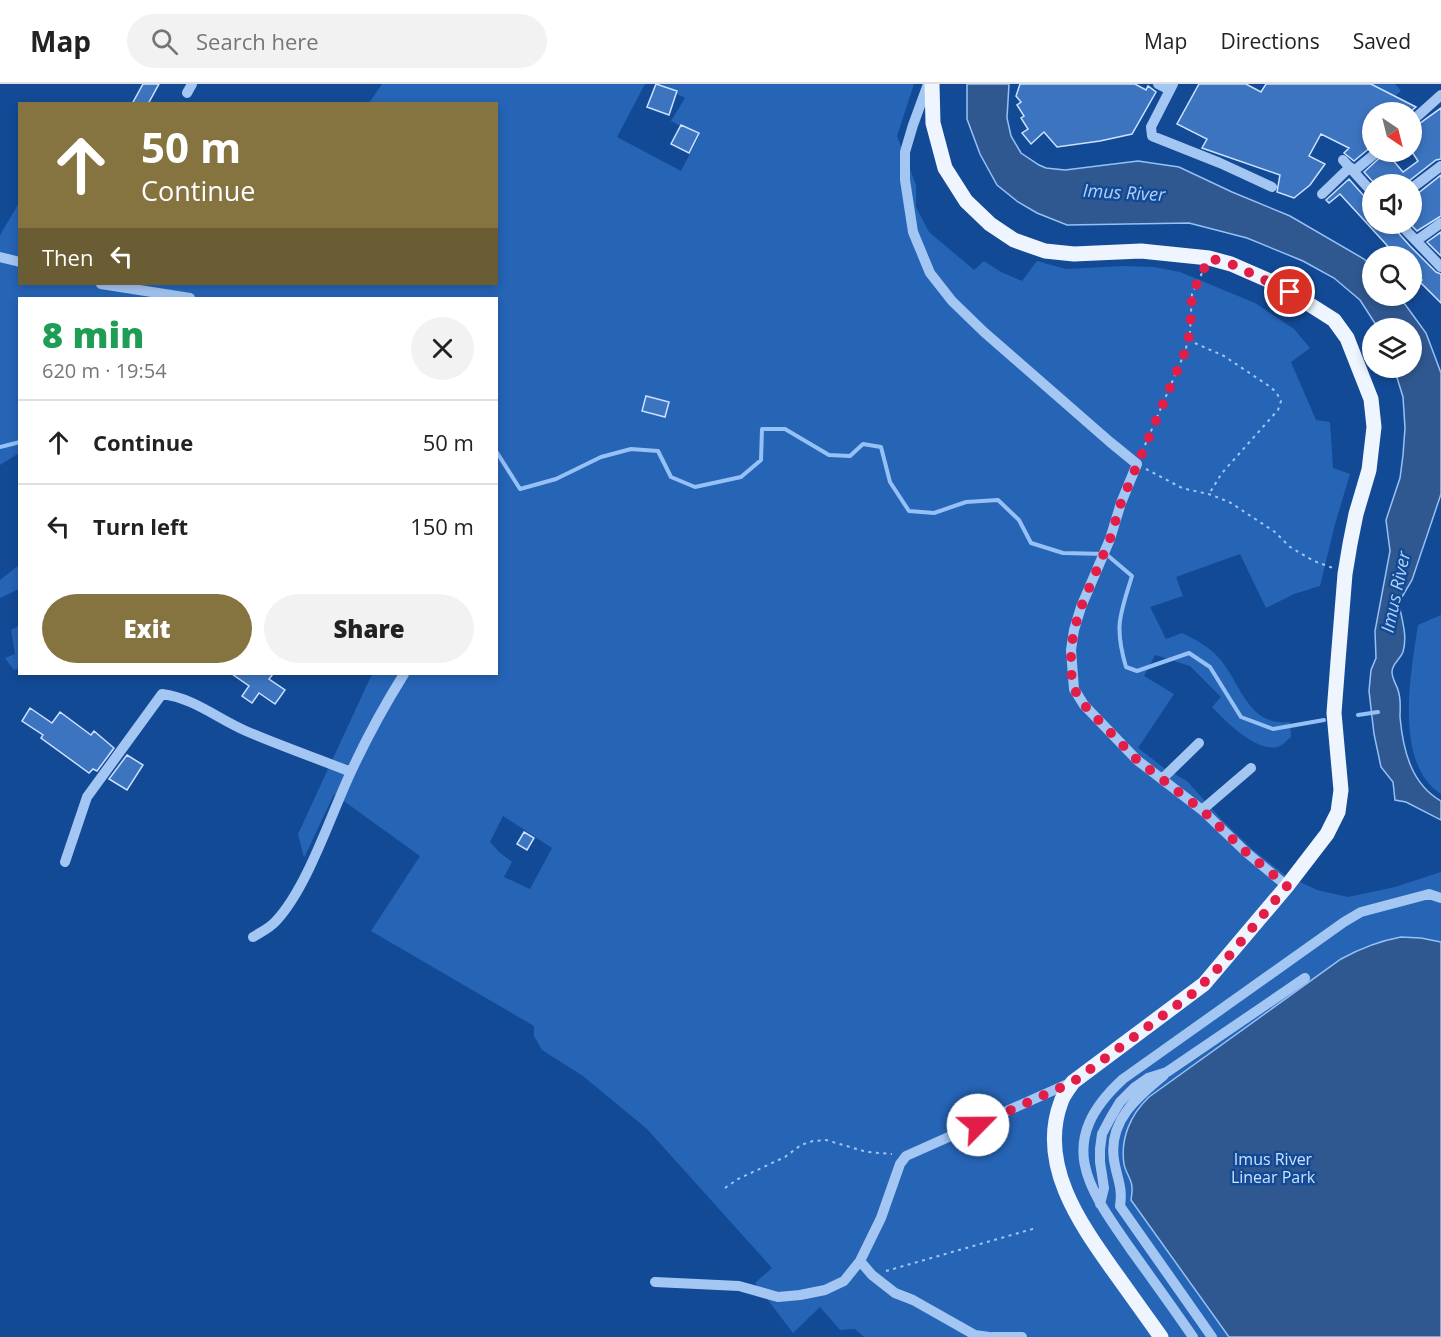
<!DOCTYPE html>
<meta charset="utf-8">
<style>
:root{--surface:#fff;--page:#f2f2f2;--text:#222;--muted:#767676;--line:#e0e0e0;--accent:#857340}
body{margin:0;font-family:"Open Sans",sans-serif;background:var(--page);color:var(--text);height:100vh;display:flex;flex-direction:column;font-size:22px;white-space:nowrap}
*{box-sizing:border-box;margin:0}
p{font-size:20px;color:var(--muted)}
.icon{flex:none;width:33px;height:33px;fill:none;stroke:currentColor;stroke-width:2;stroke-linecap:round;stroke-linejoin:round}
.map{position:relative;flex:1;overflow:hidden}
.sheet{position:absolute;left:18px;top:213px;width:480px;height:378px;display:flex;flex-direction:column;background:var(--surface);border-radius:0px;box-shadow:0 3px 9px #0003}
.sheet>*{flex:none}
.hud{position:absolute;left:18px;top:18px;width:480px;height:183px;border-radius:0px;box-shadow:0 3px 9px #0003;background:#857340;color:#fff;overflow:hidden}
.needle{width:39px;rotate:145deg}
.buttons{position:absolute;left:1362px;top:18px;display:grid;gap:12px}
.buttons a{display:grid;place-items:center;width:60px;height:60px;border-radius:50%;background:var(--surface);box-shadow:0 3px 9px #0003;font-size:30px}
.pin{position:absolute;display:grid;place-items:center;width:51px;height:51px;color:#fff;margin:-26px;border:3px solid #fff;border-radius:50%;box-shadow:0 2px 6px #0007}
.me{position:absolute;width:66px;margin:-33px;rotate:67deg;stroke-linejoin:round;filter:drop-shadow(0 0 4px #0008)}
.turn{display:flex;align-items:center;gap:21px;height:126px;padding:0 24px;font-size:27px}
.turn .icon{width:78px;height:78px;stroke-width:2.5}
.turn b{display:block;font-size:42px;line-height:51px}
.then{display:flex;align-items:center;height:57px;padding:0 24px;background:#0003;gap:12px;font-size:22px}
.round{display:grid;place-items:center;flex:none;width:63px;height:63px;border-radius:32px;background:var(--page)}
.summary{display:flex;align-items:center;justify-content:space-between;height:102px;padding:0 24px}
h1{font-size:36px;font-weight:800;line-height:45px;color:#1e9e55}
.action{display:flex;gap:12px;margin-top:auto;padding:12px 24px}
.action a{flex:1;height:69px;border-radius:36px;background:var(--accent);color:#fff;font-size:24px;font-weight:800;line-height:69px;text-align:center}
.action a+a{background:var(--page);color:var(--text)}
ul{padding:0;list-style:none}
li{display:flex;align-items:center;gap:18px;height:84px;padding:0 24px;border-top:2px solid var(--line)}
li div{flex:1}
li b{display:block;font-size:22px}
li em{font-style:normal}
header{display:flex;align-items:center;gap:36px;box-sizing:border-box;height:84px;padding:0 30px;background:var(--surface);border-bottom:2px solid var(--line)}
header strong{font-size:28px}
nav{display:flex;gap:33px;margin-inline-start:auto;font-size:21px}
.search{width:420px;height:54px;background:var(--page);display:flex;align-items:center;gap:15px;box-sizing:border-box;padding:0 21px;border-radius:33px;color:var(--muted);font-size:22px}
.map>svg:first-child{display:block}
</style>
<header>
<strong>Map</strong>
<div class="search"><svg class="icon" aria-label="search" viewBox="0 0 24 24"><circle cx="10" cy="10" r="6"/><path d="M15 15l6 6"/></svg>Search here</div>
<nav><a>Map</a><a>Directions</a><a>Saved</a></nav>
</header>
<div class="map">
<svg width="1441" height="1253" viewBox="0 0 1441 1253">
<rect width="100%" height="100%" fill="#134a96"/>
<path fill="#2664b6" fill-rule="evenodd" d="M382,0H645L617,53L681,87L699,52L671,37L685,14L657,0H914L897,52L916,101V123L929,148L974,186L984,177L1001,188L1022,197L1037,177L1066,185L1123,182L1154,183L1180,188L1255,219L1294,245L1310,264L1291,278L1316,336L1330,338L1333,384L1350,390L1335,440L1320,502L1294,510L1266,524L1240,470L1176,493L1183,512L1150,523L1166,555L1182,549C1196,556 1207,561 1218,573C1241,598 1247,643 1290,638L1291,653C1288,655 1284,660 1280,662C1259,671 1225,637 1212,623L1221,613L1190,582L1155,571L1144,592L1174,610L1138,664L1164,684L1187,697L1221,735L1252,765L1285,791L1317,806L1348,813L1395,803L1441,788V1253H864L855,1245L840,1246L820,1223L793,1249L755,1199L772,1184L647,1045L583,992L542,966L534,952V942L371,847L420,772L334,710L304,774L298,750L372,590H496V214H20L19,369L0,381V151L19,119L20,200H496V20L369,19ZM503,732L552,764L530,805L504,793L512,778L499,768L490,758Z
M1371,0H1395L1401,7L1395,12Z
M19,481V505L0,514V496Z
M1441,531V710C1393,679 1411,588 1418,541Z
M19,542V584L14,586L5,574L15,570L11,546Z"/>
<path fill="#305890" stroke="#95c1f6" stroke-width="1.5" d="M967,0H1009L1007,34L1011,52L1021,69L1039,81L1046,84L1065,86L1138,77L1179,83L1232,108L1290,132L1364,175L1372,182V212H1399L1426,249L1441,289V410L1412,496L1399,518C1401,535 1408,550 1403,568C1400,576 1392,579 1392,588C1392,596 1398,602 1399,610C1401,617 1400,625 1400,633C1403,666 1411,700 1441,717V736L1406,718L1395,716L1393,698L1381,683L1374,650L1369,607L1371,586L1376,574L1375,547L1390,467L1386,436L1400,394L1403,371L1405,344L1403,313L1394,284H1412V244H1378L1360,216L1334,194L1303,177L1247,154L1189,139L1067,141L1037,129L1018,118L997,101L980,70L967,35Z
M1401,853L1421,854L1441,858V1253H1229L1131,1116C1132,1110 1133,1103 1131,1098C1129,1092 1125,1086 1124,1080C1120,1054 1131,1030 1149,1013L1341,875C1361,864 1379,857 1401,853Z"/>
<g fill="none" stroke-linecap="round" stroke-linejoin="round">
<path stroke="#95c1f6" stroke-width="4" d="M0,363L20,358
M496,367L520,405L556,395L601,373L631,365L658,367L671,393L695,403L741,393L761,376L762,345H785L829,371L850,372L863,360L881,363L890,398L909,427L934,429L966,418L998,416L1019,436L1031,459L1063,469L1106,470L1132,492C1120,531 1114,542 1126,583L1137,587L1189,569L1210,583L1241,633L1273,645L1324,636
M1358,631L1378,628"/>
</g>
<path fill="#3c74bf" stroke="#cbe1fd" stroke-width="1.5" d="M143,0H159L148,20H132Z
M656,0L677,7L669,31L647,23Z
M1020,0H1135L1146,6L1148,2L1156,8L1132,50L1100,57L1057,63L1044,48L1031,60L1022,49L1028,45L1021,34L1024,32L1017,21L1021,18L1016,12Z
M1199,0H1246L1261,8L1266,0H1371L1416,23L1410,28H1372V62L1354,77L1344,69L1349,64L1321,50L1309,72L1325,80L1310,101L1294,114L1277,108L1280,91L1202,64L1207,55L1177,40Z
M1441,24V75L1436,76L1405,100H1375L1364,88L1386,68L1403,88L1418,77L1412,68V45Z
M681,41L699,49L689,69L671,60Z
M1441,91V132L1417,147L1410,140H1412V111L1417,110Z
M1349,95L1372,121V140H1393L1395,145L1410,162L1436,188L1441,190V219L1420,198L1422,196L1412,185V172H1398L1394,169L1340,110L1329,119L1326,116Z
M1441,148V172L1427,158Z
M646,312L669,318L665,333L642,327Z
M232,590H273L269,595L285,606L275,620L259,609L252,619L242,612L249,602Z
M30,624L52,639L60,628L91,651L94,647L114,664L97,687L93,685L89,689L41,654L43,651L22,637Z
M127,671L143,681L127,706L109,695Z
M524,748L534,754L527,766L517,760Z"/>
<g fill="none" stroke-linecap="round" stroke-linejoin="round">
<path stroke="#a3c6f3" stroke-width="2" stroke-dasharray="3 4.5" stroke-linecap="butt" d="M1188,256L1224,272L1269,302L1276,308L1281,317L1278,326L1222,389L1209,410
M1142,368L1185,268L1190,248L1192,210L1203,187
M1146,385L1182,404L1212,411L1231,419L1275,448L1290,463L1314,477L1333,484
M725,1104L738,1095L785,1073L801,1061L813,1057L826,1056L867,1068L892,1070
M886,1187L1036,1144"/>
<path stroke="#a3c6f3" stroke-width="10" d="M928,0L913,41L905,68V96L913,148L930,189L952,217L984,248L1110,358L1137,380L1121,419L1110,455L1081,523L1074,546L1071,566L1074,605L1084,621L1137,676L1202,726L1247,769L1287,802
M1158,0L1170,6
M1173,0L1151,43L1152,52L1220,79L1272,103
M187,9L192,0
M1412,37L1441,11
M1343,76L1372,108
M1354,87L1377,68
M1412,104L1441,82
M1322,110L1350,83
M1400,140L1441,183
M1416,157L1441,139
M0,173L20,178
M101,200L190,214
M1163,694L1199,659
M1202,726L1251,684
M65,778L87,713L162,610C194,614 218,635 246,647C281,662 316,674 351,688
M253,853C261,848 270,844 276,837C307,804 330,733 350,690C366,655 384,622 404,590
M1164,991C1137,1013 1108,1037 1114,1076C1117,1095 1123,1103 1120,1122L1212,1253
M1100,1120L1104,1104L1100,1078V1065L1102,1050L1111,1033L1120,1018L1135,1003L1148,994L1167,988L1305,894
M860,1177L872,1191L895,1209L913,1216L975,1251L989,1253
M655,1198L739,1202L778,1213L800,1211L825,1206L844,1197L860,1177L881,1134L900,1080L906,1072L1072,998
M993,1253H1022
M1193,1253C1173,1224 1152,1195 1132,1167C1087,1103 1054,1058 1123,995L1344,838L1361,828L1429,810L1441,814"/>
<path stroke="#eff5ff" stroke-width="15" d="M932,0L933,39L945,84L966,117L990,140L1014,156L1045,167L1074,170L1141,167L1209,174L1231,180L1279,201L1334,236L1347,254L1371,315L1374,343L1369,386L1356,430L1350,460L1345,490L1338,577L1334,629L1341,706L1338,728L1327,750L1287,802L1204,900L1073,998C1069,1004 1063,1011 1061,1018C1038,1080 1079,1138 1113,1186C1129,1208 1145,1231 1161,1253"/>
</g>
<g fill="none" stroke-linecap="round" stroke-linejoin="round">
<path stroke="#e11d48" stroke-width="10" stroke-dasharray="0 18" d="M978,1041L1073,998L1196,907L1224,878L1287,802L1247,769L1202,726L1137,676L1084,621L1074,605L1071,588V566L1074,546L1081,523L1110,455L1121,419L1185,268L1190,248L1192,210L1209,174L1231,180L1290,208"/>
</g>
<g text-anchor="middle" stroke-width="5" stroke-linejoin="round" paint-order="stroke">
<g font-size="16" fill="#cbe1fd" stroke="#134a96">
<text x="1273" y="1081">Imus River<tspan x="1273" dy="18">Linear Park</tspan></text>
</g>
<g font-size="18" font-style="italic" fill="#b0d0f9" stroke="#134a96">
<text transform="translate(1124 109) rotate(3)" y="6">Imus River</text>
<text transform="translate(1396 508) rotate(-78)" y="6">Imus River</text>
</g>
</g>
</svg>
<div class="buttons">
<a><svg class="needle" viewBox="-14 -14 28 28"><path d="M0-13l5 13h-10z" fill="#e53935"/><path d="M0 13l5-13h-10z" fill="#767676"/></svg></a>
<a><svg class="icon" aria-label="sound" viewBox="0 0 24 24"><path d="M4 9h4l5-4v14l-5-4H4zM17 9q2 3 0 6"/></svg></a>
<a><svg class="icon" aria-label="search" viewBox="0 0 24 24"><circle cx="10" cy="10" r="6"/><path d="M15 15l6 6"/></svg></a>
<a><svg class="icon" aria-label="layers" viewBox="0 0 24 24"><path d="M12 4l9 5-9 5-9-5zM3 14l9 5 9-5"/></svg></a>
</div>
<div class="pin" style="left:1290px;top:208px;background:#d93025"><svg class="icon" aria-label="arrive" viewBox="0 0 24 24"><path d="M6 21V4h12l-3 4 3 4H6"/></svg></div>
<svg class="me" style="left:978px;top:1041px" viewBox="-20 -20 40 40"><circle r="19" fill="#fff"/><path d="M0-13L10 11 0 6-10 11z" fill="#e11d48"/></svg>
<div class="hud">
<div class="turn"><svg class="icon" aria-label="ahead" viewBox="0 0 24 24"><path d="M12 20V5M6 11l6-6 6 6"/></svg><div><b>50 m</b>Continue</div></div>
<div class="then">Then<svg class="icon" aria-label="left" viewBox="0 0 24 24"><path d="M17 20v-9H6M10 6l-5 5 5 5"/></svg></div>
</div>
<section class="sheet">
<div class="summary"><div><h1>8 min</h1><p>620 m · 19:54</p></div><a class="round"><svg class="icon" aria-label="close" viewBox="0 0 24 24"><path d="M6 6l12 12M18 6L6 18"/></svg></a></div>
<ul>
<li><svg class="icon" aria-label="ahead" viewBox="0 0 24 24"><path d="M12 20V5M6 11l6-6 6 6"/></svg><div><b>Continue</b></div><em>50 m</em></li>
<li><svg class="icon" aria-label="left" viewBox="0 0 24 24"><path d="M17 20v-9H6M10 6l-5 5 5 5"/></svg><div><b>Turn left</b></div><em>150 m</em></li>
</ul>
<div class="action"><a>Exit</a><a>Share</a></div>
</section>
</div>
